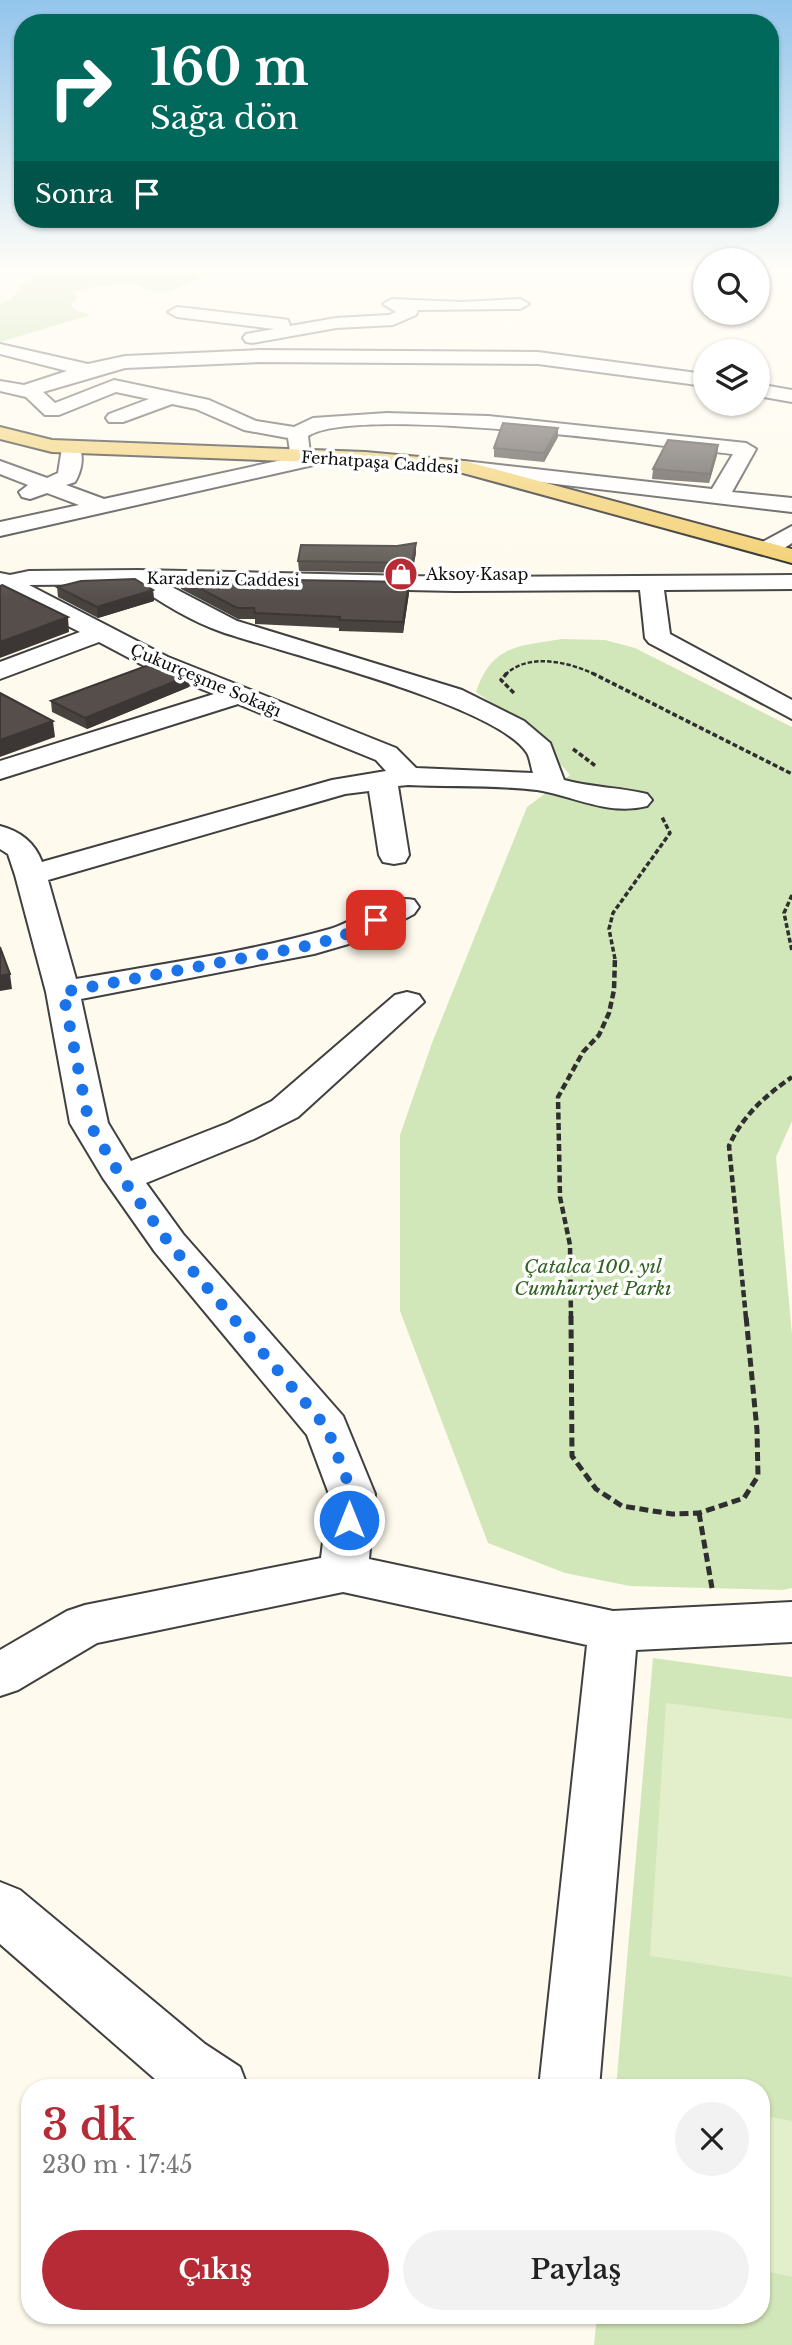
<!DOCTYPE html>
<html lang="tr">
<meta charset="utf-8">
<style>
:root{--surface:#fff;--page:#f2f2f2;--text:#222;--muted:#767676;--accent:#b72b36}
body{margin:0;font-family:"Libre Baskerville",serif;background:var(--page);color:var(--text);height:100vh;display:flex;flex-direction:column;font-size:26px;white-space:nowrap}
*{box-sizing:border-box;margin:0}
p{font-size:23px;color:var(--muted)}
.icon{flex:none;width:38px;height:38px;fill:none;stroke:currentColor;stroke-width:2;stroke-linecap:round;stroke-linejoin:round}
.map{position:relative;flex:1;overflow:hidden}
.drawer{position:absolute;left:21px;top:2079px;width:749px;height:245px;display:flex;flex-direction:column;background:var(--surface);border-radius:28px;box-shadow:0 2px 5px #0004}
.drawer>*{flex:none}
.hud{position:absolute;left:14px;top:14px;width:765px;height:214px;border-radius:28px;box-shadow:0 2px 5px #0004;background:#00695c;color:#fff;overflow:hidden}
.tools{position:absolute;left:693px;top:248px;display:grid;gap:14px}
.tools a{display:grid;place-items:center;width:77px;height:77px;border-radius:50%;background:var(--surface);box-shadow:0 2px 5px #0004;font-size:35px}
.pin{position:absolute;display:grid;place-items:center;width:60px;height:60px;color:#fff;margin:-30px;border-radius:14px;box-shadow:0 4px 10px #0006}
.me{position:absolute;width:77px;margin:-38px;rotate:0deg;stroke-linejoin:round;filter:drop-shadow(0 0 5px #0008)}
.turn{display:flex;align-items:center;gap:24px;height:147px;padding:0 21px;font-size:32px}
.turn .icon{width:91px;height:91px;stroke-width:2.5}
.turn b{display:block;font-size:49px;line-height:60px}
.then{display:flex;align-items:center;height:66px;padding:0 21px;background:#0003;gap:14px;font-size:26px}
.round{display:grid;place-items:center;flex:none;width:74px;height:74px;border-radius:37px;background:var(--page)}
.head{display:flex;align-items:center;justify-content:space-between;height:119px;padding:0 21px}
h1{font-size:42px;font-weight:600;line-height:52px;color:var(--accent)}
.button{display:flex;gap:14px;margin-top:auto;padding:14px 21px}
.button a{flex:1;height:80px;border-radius:42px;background:var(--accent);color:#fff;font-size:28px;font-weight:600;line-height:80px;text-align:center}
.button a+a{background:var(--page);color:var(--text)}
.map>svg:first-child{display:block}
</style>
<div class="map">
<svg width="792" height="2345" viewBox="0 0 792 2345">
<rect width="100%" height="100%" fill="#fefaed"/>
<path fill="#d2e7b9" d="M562,639L605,640L635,648L792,727V1121L776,1157L792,1335V1588L782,1590L630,1586L565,1573L488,1543L400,1311V1135L432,1043L527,807L570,775L530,730L476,692C492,645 518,646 562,639Z
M653,1658L792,1677V2345H594L597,2315H761V2088H616Z"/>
<path fill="#b7d799" d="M29,272L194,273L199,279C167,291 163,302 132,281L78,290L74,292L77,298L71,304L74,309L90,315L0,342V303L10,300L21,287L20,284L36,277Z"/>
<path fill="#e3efca" d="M666,1703L792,1719V1977L650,1956Z
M761,2115L792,2121V2277L761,2270Z"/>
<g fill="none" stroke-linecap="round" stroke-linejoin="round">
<defs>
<path id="minor" d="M392,299L461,302L520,299L529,304L520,309L418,310L416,315L393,325L336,328L252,343L246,342L243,338L246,334L275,329L177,317L168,312L177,307L282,319L288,320L290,326L336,318L389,315L396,312L383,304Z
M0,344L88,364L125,356L259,350L538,352L705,374V386L538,364L259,362L125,368L43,392L55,403L114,380L209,400L256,421L294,427L313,418L387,413L488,416L746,443L756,449L732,492L792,498V512L464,473L453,467L464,461L712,489L733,454C661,446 356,404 308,436L310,454L331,453L334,457L331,461L0,536V522L79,505L47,493L30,499L22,497L19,492L28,485L0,474V461L47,478L58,473L63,442H77C85,454 82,470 75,482L66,485L104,499L291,458L288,438L244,430L196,409L172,404L123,422H109L106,418L109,414L149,399L116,392L59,415H45L26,397L0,391V381L24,385L67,371L0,354Z
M758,384L792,390V402L758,396Z
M792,526V543L775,554H759L755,549L759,544Z
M138,570L455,577L792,575V589L664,590L670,634L792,700V719L649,643L645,638L640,590L455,591L168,585L237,621L462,690L524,721L550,743L564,780C593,788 619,787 647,794L652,800L647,806C608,816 574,796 537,790C495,785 450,787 408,785L398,786L409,855L405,862L394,864L383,862L379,855L369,791L345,794L48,880L76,979C161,964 248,952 330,929C357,921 386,893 414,900L419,907L414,914L369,938L314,954L81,999L108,1123L131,1161L228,1123L272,1101L395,995L407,992L419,995L424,1002L298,1117L254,1139L146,1183L183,1234L343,1416L375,1494L369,1559L613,1611L792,1602V1642L636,1650L599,2088H539L587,1645L343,1592L97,1643L18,1690L0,1696V1650L67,1611L85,1605L321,1558L329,1494L307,1435L155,1252L103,1178L70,1123L46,992L15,875L8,854L0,849V826C20,831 35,843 42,862L332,780L386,771L376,760L238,704L0,779V761L214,694L150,669L99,642L0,679V662L80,632L0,592V573L10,575L29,571ZM133,584C161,602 190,621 222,632C283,653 497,705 527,753C530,758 531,767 533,773L416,768L396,748L168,657L29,585Z
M0,1882L20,1890L205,2044L240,2067L248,2088L163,2086L0,1944Z"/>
<path id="major" d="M0,427L52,440L365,452L464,461L792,549V563L463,473L365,464L52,452L0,439Z"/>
</defs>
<use href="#minor" stroke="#404040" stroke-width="4"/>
<use href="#major" stroke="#1e1e1e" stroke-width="4"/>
<path stroke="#2f2f2f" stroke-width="2.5" stroke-dasharray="4.5 2" stroke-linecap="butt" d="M505,675C528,652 570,662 596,675"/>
<path stroke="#2f2f2f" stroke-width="3.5" stroke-dasharray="5 2.5" stroke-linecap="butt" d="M507,673L501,680L514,693
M592,673L792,774
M573,749L597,767
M792,895L784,913L792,951
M615,959L609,929L613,913L670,833L662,817"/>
<path stroke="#2f2f2f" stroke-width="4.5" stroke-dasharray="7 3.5" stroke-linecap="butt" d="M571,1318L570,1245L560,1197L558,1097L583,1052L599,1035L609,1013L614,990L615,957
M746,1318L729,1146C743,1115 765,1096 792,1077"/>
<path stroke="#2f2f2f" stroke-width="5" stroke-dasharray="9 4.5" stroke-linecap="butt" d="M571,1316L572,1456L596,1489L622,1506L672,1514L699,1513L744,1498L758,1476L757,1430L746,1316
M699,1513L712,1588"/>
<use href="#minor" fill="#fff" fill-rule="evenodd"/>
<use href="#major" fill="#f2cd69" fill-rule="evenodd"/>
</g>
<path fill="#494340" d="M558,437L544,462L494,457V448Z
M718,445L717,455L709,483L652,479L653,469Z
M416,553L412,573L299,571L298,561Z
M180,578L294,584L409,582V593L403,633L339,631V628L255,624V619H238L181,589Z
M57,587L153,590L154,601L98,618L58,597Z
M189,687L87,729L52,712L51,701Z"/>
<path fill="#3c3734" d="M558,428V437L544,462V453Z
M718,445L717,455L709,483L710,474Z
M416,543V553L412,573V563Z
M409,582V593L403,633V622Z
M153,590L154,601L98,618L97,607Z
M68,617L69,632L0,658V642Z
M188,676L189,687L87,729L85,718Z
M53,721L55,737L0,757V740Z
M10,974L12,989L0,991V976Z"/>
<path fill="#554e4a" stroke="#3c3734" stroke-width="2" d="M503,423L558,428L544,453L494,448Z
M668,440L718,445L710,474L653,469Z
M416,543L412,563L298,561L301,545L397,546Z
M180,578L294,584L295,580L409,582L403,622L339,620L340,617L255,613L254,608H237Z
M135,579L153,590L97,607L57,587L81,581Z
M2,585L68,617L0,642V586Z
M154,663L188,676L85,718L51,701Z
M0,693L53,721L0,740Z
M0,947L10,974L0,976Z"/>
<linearGradient id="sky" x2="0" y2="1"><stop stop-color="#93c5ec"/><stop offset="0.45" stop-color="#fffdf7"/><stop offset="1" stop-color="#fffdf7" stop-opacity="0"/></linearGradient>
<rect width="792" height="600" fill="url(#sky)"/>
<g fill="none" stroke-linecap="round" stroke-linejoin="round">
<path stroke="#1a73e8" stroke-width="12" stroke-dasharray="0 21.6" d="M349,1520L352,1493L327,1428L169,1243L122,1178L89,1123L63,992L302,947L338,938L376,920"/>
</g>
<defs>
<symbol id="shop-disc" viewBox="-11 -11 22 22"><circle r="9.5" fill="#b72b36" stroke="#fff"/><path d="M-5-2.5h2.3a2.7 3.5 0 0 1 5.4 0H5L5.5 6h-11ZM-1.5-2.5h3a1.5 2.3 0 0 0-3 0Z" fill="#fff"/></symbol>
</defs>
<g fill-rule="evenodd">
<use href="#shop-disc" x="382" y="555" width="38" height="38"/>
</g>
<g text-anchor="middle" stroke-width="7" stroke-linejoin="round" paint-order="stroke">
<g font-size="16" fill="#0d0d0d" stroke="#fff">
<text transform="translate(380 462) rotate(4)" y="6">Ferhatpaşa Caddesi</text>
<text transform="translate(223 579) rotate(1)" y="6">Karadeniz Caddesi</text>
<text transform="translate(206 680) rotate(23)" y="6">Çukurçeşme Sokağı</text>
</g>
<g font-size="16" fill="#0d0d0d" stroke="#fff" text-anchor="start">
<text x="426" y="580">Aksoy Kasap</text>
</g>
<g font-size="19" font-style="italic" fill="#306220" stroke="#fff">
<text x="593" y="1273">Çatalca 100. yıl<tspan x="593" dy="22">Cumhuriyet Parkı</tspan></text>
</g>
</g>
</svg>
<div class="tools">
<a><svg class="icon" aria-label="search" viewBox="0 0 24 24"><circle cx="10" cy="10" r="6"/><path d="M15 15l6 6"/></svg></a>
<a><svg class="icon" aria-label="layers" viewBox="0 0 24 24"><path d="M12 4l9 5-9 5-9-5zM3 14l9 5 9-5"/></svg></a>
</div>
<div class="pin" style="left:376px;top:920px;background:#d93025"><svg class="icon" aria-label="arrive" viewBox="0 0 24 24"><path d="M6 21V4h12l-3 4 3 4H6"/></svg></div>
<svg class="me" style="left:349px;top:1520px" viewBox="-20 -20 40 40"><circle r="17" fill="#1a73e8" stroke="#fff" stroke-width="3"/><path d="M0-11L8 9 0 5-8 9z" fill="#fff"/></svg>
<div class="hud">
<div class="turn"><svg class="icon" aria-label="right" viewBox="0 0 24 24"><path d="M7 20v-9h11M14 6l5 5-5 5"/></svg><div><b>160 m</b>Sağa dön</div></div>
<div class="then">Sonra<svg class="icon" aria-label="arrive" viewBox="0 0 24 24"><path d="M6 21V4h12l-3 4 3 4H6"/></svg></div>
</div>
<section class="drawer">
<div class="head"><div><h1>3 dk</h1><p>230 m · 17:45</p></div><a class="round"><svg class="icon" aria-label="close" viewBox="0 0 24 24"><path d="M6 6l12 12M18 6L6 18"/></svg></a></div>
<div class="button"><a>Çıkış</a><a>Paylaş</a></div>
</section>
</div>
